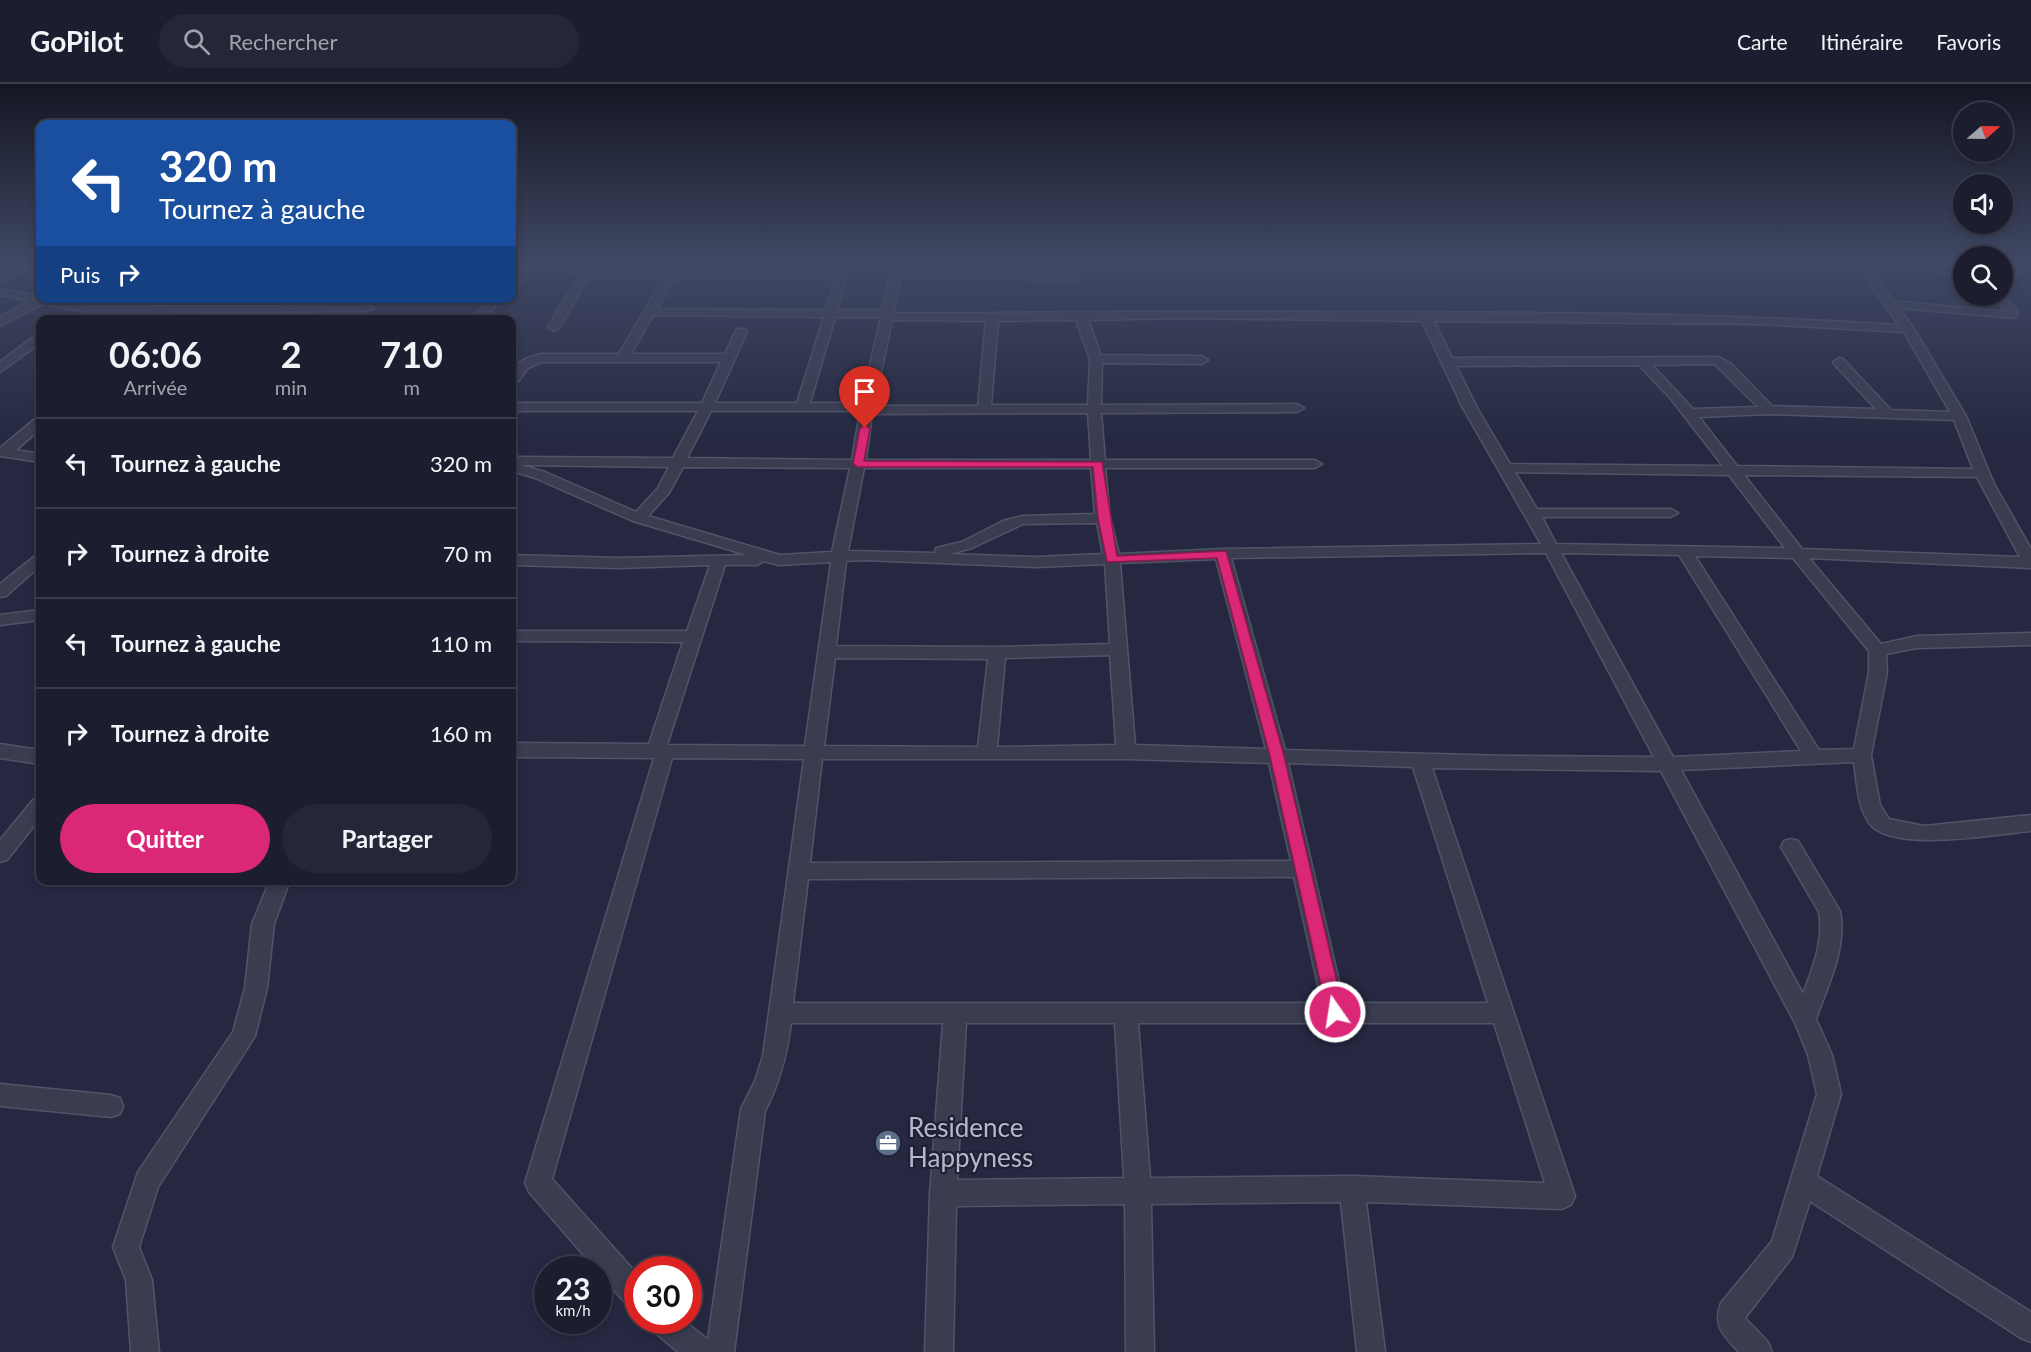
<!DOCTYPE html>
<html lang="fr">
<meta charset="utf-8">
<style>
:root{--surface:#1c1e30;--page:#252738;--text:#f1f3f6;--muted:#a0a2ab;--line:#3a3c4c;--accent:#db2777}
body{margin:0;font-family:Lato,sans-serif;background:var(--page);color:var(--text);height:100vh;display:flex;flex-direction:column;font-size:22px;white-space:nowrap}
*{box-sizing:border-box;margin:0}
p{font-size:20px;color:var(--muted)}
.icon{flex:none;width:33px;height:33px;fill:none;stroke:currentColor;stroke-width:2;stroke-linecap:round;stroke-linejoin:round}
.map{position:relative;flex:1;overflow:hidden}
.sheet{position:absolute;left:36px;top:231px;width:480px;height:570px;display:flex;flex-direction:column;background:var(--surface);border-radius:12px;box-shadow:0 3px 9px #0003,0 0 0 2px var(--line)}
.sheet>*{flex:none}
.guide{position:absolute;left:36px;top:36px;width:480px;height:183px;border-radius:12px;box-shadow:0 3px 9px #0003,0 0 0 2px var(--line);background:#1a4fa0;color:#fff;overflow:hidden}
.needle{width:39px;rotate:70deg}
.tools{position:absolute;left:1953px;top:18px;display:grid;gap:12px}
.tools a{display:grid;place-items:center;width:60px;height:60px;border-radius:50%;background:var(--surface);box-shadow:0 3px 9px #0003,0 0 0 2px var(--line);font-size:30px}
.speed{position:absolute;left:534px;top:1172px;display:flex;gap:12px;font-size:30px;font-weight:700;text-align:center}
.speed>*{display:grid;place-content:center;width:78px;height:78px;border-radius:50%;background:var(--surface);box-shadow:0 3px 9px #0003,0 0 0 2px var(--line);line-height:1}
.speed small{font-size:15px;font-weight:400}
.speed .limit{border:9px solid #d22;background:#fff;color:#111}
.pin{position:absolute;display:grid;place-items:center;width:51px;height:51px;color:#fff;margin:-62px -26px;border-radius:50% 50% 50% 0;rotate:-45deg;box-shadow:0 0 6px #0007}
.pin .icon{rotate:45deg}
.me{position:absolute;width:66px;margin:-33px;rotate:347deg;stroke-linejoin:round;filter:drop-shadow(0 0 4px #0008)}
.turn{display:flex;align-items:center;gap:21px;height:126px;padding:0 24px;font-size:27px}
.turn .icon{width:78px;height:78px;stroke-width:2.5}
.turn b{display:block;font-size:42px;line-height:51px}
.then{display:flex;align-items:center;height:57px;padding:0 24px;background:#0003;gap:12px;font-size:22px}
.eta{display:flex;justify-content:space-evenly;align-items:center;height:102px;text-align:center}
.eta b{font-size:36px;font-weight:700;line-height:42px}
.action{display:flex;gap:12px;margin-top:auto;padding:12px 24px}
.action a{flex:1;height:69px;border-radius:36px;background:var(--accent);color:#fff;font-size:24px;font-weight:700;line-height:69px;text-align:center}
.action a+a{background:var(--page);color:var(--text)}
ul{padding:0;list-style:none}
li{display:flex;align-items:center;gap:18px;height:90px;padding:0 24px;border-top:2px solid var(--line)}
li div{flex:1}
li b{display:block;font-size:22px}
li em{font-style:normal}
header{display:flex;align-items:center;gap:36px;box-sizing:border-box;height:84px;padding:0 30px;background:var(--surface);border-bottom:2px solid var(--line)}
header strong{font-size:28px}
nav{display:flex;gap:33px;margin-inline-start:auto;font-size:21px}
.search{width:420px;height:54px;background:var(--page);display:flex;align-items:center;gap:15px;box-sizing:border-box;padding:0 21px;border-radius:33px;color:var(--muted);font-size:22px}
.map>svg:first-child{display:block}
</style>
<header>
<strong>GoPilot</strong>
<div class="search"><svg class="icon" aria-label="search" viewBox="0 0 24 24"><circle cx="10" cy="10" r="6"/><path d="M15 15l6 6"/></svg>Rechercher</div>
<nav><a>Carte</a><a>Itinéraire</a><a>Favoris</a></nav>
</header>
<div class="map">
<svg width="2031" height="1268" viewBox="0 0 2031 1268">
<rect width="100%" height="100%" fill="#252840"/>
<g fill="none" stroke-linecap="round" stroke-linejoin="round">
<defs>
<path id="minor" d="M22,180H36L0,198V191Z
M527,180H538L516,204L512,205V196Z
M543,180H562L585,186L668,187L675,181L680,184L679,187L838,189L841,180H849L837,226H882L893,180H903L902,186L1075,190L1080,193L1075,196L901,192L893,229C989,230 1085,227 1181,228C1420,228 1660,226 1899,241L1856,180H1867L1893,217L2006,228L1993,212L2003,210L2018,228L2015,234L1899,224L1914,245L1966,332L1994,400L2031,465V484L1809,474L1881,560L1917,552L2031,549V561L1917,564L1886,570L1887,588L1871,671L1880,721L1889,735L1924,742L2031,731V747C1997,750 1892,769 1870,740C1857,723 1857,698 1854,678L1681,686L1803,910C1813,884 1824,856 1819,828L1781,763L1784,757L1791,755L1798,757L1840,827C1847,864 1828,901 1816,935L1832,971L1841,1010L1817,1092L2031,1228V1258L2021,1254L1810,1117L1792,1173L1745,1234L1768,1258L1772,1268H1739C1724,1252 1712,1242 1721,1219L1772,1157L1817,1010L1808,971L1795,939L1661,687L1432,684L1575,1112L1571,1121L1562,1125L1366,1118L1385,1268H1357L1341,1118L1151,1120L1154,1268H1126L1125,1120L956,1122L953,1268H925L930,1109L943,939H791C787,971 780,998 765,1027L734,1268H678L652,1246L648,1236H683L708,1256L741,1025L755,997L763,972L804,675L672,674L552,1095L638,1191V1225L628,1222L529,1108L525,1099L654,674L512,673V659L649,660L683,558L512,557V547H687L710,481L619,484L512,481V471L619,474L747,471L633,437L535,394L512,387V374L516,373L673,374L698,327H512V319H702L721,278H542L528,284L516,300L512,301C512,279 521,275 541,270H619L664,193L589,192L560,243L554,247L548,243L579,191ZM675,193L835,195L826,226L657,225ZM653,231L824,233L797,319H715L747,248L745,245H737L725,270H631ZM835,233H881L861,319H810ZM1179,234L1422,237L1463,324L1541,460L1222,465L1119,470L1110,434L1105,384H1315L1322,380L1315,376H1105L1101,329L1297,328L1304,324L1297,320L1101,321L1102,279L1202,280L1208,276L1202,272L1101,271L1088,236ZM892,236L986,237L978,322H874ZM1076,236L1090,275L1088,321H991L998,237ZM1434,237L1760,240L1904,248L1950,328L1891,326L1843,275L1839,274L1833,278L1835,281L1876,325L1772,322L1730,279L1718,273L1452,274ZM1715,280L1758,323L1693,325L1652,281ZM1639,281L1671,315L1723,382L1510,380L1477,324L1456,282ZM711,327H860L852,376L687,374ZM1088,329L1091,376H866L872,330ZM1768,330L1954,336L1973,385L1737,382L1699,333ZM521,381L669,383L658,404L636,428L545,388ZM683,383L850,384L832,468L780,471L648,432L669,409ZM864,384H1091L1095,430L1022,432L1003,437L962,458L936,464L935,469L848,467ZM1515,388L1729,391L1785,464L1556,460L1542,433H1671L1678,429L1671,425H1537ZM1744,391L1977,393L2020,473L1802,465ZM1097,439L1103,470L1036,473L949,470L972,464L1023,440ZM1546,469L1654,673L1508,672L1285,666L1231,474ZM1561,469L1679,471L1801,667L1673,673ZM1695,472L1793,474L1869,567V588L1854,665L1819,666ZM1216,475L1266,665L1135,661L1120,479ZM865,476L1036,483L1105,480L1110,560L997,563L836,562L846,477ZM764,477L779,481L831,478L805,662L667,661L725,481H757ZM1110,571L1116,661L997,663L1005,574ZM835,574L988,575L978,663L824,662ZM822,675H1126L1269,679L1291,777L810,779ZM1288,679L1413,683L1488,919H1344ZM1294,793L1322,919H793L808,795ZM966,939H1115L1124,1094L957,1096ZM1138,939H1494L1545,1099L1352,1092L1150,1094Z
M1882,180H1923L1964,184V190L1887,183Z
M2008,180H2018L2021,189L2020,191L2002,194V188L2010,187Z
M0,205L40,212V214L94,223L368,221L374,224L368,227L94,229L43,220L0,242V233L30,217L0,211Z
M491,214H503L482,236H470Z
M36,251H40V259L0,288V278Z
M40,334V345L16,366L40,370V378L0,372V364L35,335Z
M40,470V482L6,512L0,513V500L35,472Z
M40,526V536L0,541V531Z
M0,660L40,666V680L0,674Z
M40,714V734L7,776L0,778V756L33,716Z
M270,796H290L274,840L267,904L255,952L158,1103L139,1163L152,1196L159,1268H131L126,1196L113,1163L138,1088L233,948L245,904L252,840Z
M0,1000L111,1011L120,1014L123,1022L120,1030L111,1033L0,1022Z"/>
</defs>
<use href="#minor" stroke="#515467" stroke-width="3"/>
<use href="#minor" fill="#3a3c50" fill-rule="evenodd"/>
</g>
<linearGradient id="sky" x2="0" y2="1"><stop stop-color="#141623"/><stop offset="0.5" stop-color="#404864"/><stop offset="1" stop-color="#404864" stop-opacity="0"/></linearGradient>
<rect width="2031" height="358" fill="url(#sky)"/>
<path fill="#db2777" stroke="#8e194d" stroke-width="1.5" d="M865,341L870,344L864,377L1102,378L1117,472L1226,467L1284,672L1344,928L1341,933L1335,936L1329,933L1327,928L1270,672L1217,474L1107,478L1098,434L1093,383H858L853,380L860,344Z"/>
<defs>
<symbol id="office-disc" viewBox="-11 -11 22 22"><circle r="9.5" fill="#5c6f8a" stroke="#1e2135"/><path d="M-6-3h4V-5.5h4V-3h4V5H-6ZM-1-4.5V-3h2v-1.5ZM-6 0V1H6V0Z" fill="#fff"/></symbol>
</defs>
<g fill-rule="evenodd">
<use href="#office-disc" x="873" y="1044" width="30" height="30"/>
</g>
<g text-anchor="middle" stroke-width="4.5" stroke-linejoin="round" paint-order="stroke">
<g font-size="26" fill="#b6b8ca" stroke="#1e2135" text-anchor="start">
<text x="908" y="1053">Residence<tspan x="908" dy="30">Happyness</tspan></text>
</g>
</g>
</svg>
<div class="tools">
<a><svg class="needle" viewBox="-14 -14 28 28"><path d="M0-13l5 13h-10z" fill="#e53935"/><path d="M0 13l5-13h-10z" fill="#a0a2ab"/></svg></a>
<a><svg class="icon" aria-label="sound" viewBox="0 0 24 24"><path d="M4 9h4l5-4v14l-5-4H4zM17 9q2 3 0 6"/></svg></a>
<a><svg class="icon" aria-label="search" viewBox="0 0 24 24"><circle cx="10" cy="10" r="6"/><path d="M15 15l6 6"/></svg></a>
</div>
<div class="speed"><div>23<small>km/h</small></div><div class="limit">30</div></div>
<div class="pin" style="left:865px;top:344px;background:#d93025"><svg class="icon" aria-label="arrive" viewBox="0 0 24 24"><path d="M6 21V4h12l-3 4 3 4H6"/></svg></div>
<svg class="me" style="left:1335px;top:928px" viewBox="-20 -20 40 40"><circle r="17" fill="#db2777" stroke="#fff" stroke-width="3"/><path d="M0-11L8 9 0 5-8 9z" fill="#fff"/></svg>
<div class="guide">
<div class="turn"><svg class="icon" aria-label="left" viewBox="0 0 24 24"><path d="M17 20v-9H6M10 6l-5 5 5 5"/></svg><div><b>320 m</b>Tournez à gauche</div></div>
<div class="then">Puis<svg class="icon" aria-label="right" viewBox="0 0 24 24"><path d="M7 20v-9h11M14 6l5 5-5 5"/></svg></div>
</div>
<section class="sheet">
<div class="eta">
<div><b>06:06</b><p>Arrivée</p></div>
<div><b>2</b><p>min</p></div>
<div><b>710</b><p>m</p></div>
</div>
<ul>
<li><svg class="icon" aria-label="left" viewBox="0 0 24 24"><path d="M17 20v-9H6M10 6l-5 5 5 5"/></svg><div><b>Tournez à gauche</b></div><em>320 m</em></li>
<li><svg class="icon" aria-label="right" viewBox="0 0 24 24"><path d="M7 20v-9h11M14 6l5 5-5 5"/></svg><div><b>Tournez à droite</b></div><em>70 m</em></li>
<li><svg class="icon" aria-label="left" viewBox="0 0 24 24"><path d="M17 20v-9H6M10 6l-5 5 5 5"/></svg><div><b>Tournez à gauche</b></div><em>110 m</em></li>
<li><svg class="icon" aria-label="right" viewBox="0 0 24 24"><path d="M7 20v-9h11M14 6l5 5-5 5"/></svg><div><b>Tournez à droite</b></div><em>160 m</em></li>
</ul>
<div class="action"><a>Quitter</a><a>Partager</a></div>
</section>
</div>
